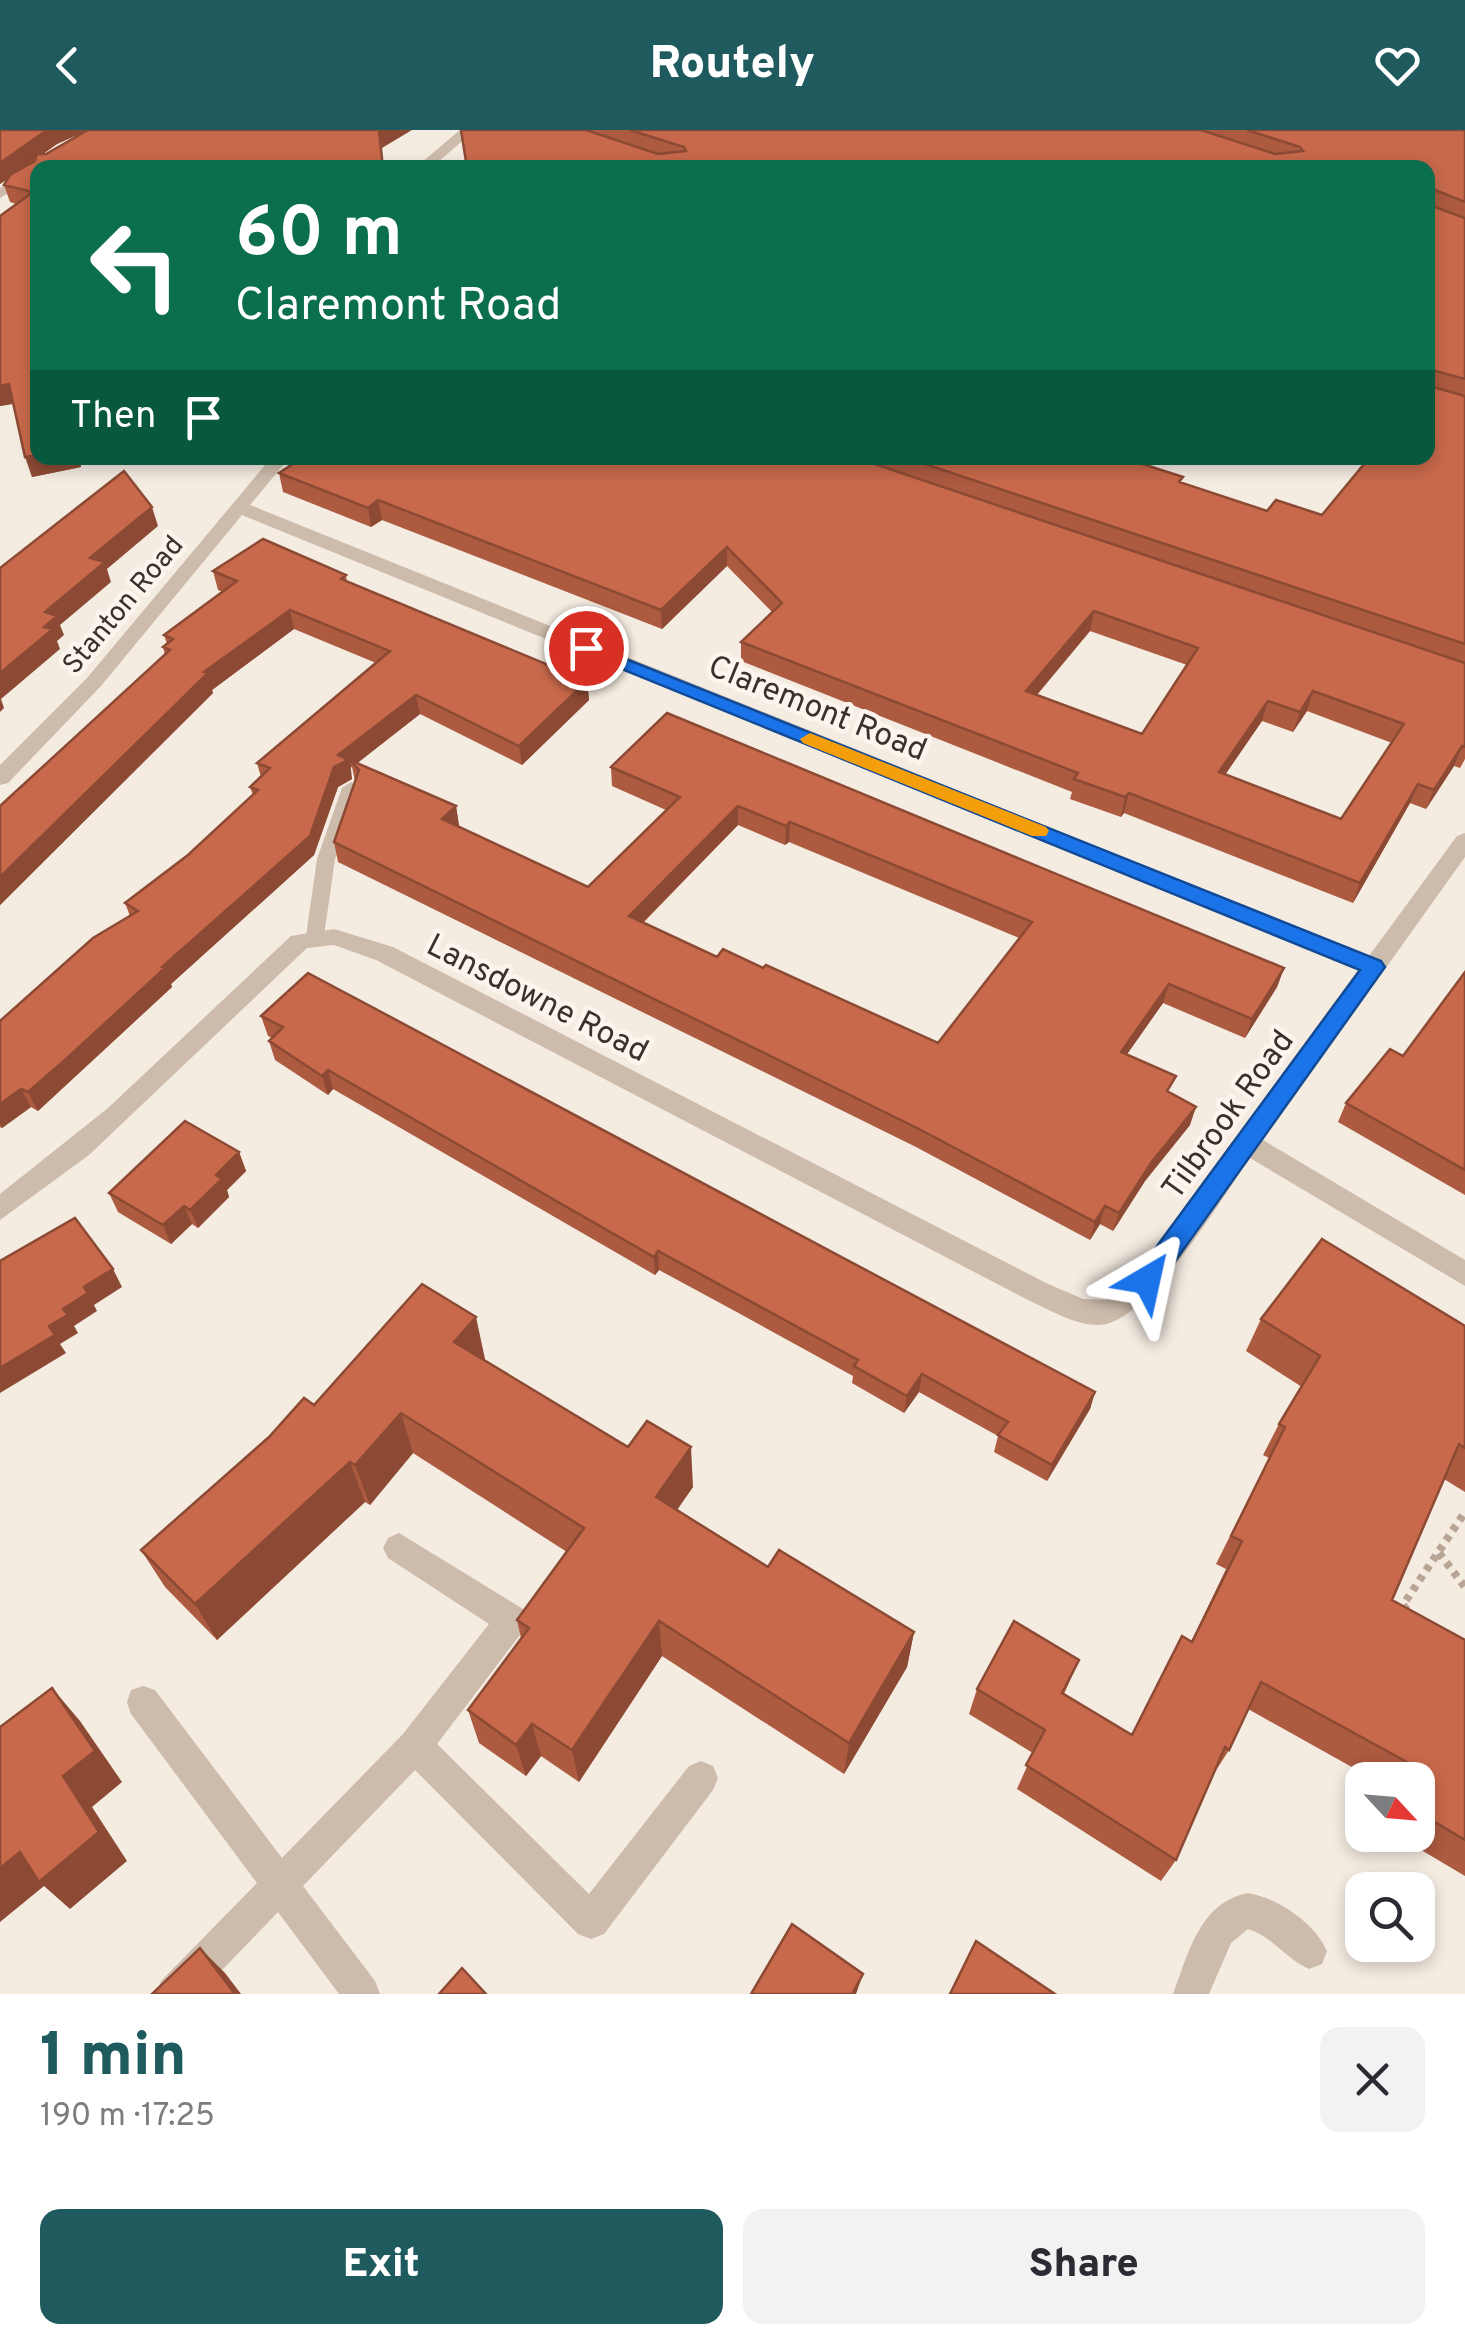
<!DOCTYPE html>
<meta charset="utf-8">
<style>
:root{--surface:#fff;--page:#f2f2f3;--text:#2b2b33;--muted:#7c7c81;--accent:#1f5a5e}
body{margin:0;font-family:Overpass,sans-serif;background:var(--page);color:var(--text);height:100vh;display:flex;flex-direction:column;font-size:38px;white-space:nowrap}
*{box-sizing:border-box;margin:0}
p{font-size:32px;color:var(--muted)}
.icon{flex:none;width:55px;height:55px;fill:none;stroke:currentColor;stroke-width:2;stroke-linecap:round;stroke-linejoin:round}
.map{position:relative;height:1864px;overflow:hidden}
.drawer{display:flex;flex-direction:column;background:var(--surface);flex:1}
.drawer>*{flex:none}
.banner{position:absolute;left:30px;top:30px;width:1405px;height:305px;border-radius:20px;box-shadow:0 5px 15px #0003;background:#0b6e4f;color:#fff;overflow:hidden}
.needle{width:65px;rotate:116deg}
.fabs{position:absolute;left:1345px;top:1632px;display:grid;gap:20px}
.fabs a{display:grid;place-items:center;width:90px;height:90px;border-radius:20px;background:var(--surface);box-shadow:0 5px 15px #0003;font-size:50px}
.pin{position:absolute;display:grid;place-items:center;width:85px;height:85px;color:#fff;margin:-42px;border:5px solid #fff;border-radius:50%;box-shadow:0 2px 10px #0007}
.me{position:absolute;width:110px;margin:-55px;rotate:36deg;stroke-linejoin:round;filter:drop-shadow(0 0 8px #0008)}
.turn{display:flex;align-items:center;gap:35px;height:210px;padding:0 40px;font-size:45px}
.turn .icon{width:130px;height:130px;stroke-width:2.5}
.turn b{display:block;font-size:70px;line-height:85px}
.then{display:flex;align-items:center;height:95px;padding:0 40px;background:#0003;gap:20px;font-size:38px}
.round{display:grid;place-items:center;flex:none;width:105px;height:105px;border-radius:20px;background:var(--page)}
.overview{display:flex;align-items:center;justify-content:space-between;height:170px;padding:0 40px}
h1{font-size:60px;font-weight:800;line-height:75px;color:var(--accent)}
.action{display:flex;gap:20px;margin-top:auto;padding:20px 40px}
.action a{flex:1;height:115px;border-radius:20px;background:var(--accent);color:#fff;font-size:40px;font-weight:800;line-height:115px;text-align:center}
.action a+a{background:var(--page);color:var(--text)}
header{display:flex;justify-content:space-between;align-items:center;height:130px;padding:0 40px;background:var(--accent);color:#fff;font-size:45px;font-weight:800}
.map>svg:first-child{display:block}
</style>
<header><svg class="icon" aria-label="back" viewBox="0 0 24 24"><path d="M15 5l-7 7 7 7"/></svg>Routely<svg class="icon" aria-label="heart" viewBox="0 0 24 24"><path d="M12 20l-8-8c-3-5 5-10 8-4 3-6 11-1 8 4z"/></svg></header>
<div class="map">
<svg width="1465" height="1864" viewBox="0 0 1465 1864">
<rect width="100%" height="100%" fill="#f4ebe1"/>
<g fill="none" stroke-linecap="round" stroke-linejoin="round">
<path stroke="#b9a596" stroke-width="8" stroke-dasharray="6 6" stroke-linecap="butt" d="M1439,1423L1465,1457
M1407,1480L1403,1475L1465,1382"/>
<path fill="#cdbbac" fill-rule="evenodd" d="M351,652L360,658L335,729L324,806L315,813L306,806L317,729L342,658Z"/>
<path fill="#cdbbac" fill-rule="evenodd" d="M460,0H475L431,38H415Z
M33,35L45,38H38V45L0,68V58Z
M271,328H289L250,375L1369,826L1457,706L1465,703V727L1263,1010L1465,1130V1156L1250,1028C1221,1068 1148,1195 1098,1195C1074,1195 1048,1179 1026,1169L376,830L334,815L307,818L89,1025L0,1090V1064L108,978L291,806L334,799L393,817L1046,1153L1083,1169L1106,1170L1137,1142L1358,840L242,385L101,556L8,653L0,655V635L87,548Z
M399,1403L523,1479L528,1490L523,1501L437,1614L589,1764L689,1636L701,1631L713,1636L718,1648L713,1660L604,1804L591,1809L578,1804L415,1640L303,1756L375,1851L380,1864H339L278,1782L199,1864H156L161,1851L257,1753L131,1584L127,1572L131,1560L143,1556L155,1560L282,1728L403,1604L489,1494L388,1428L383,1418L388,1408Z
M1248,1763C1278,1768 1315,1793 1327,1821L1322,1834L1309,1839C1286,1829 1272,1806 1248,1799L1231,1813L1209,1864H1173C1189,1823 1199,1773 1248,1763Z"/>
</g>
<path fill="#ac5a40" fill-rule="evenodd" d="M0,0H88L57,14L43,24L38,38V328H79L81,337L32,347L13,274L0,276L16,74L10,72L4,55L8,49L0,54Z
M461,0H1465V629L1460,638L1454,636L1426,679L1410,673L1353,773L1124,683L1121,687L1070,669L1072,662L741,531V512L772,482L727,436L662,499L382,390L371,397L283,362L279,343L302,328H1124L1182,352L1267,381L1322,385L1428,328V38H466ZM1090,501L1187,535L1142,604L1037,565ZM1307,581L1392,613L1341,689L1225,645L1262,591L1293,602Z
M213,441L346,445L347,452L587,551L589,570L522,635L420,584L357,633L456,676L459,696L588,757L666,680L612,656L611,637L1284,838L1277,857L1245,908L1163,873L1127,924L1170,963L1190,995L1145,1051L1113,1101L1100,1094L1090,1110L916,1017L338,732L334,712L355,651L352,637L350,638L352,649L338,657L314,725L171,854L172,857L38,981L31,977L2,998L0,997V891L130,786L125,773L188,725L253,665L250,657L261,647L257,633L376,533L294,499L212,560L213,563L0,775V676L165,525L163,517L167,514L164,505L223,462L218,460ZM738,695L785,715L789,712L1019,808L938,913L763,838L717,827L643,793Z
M1465,842V1065L1338,992L1346,973L1403,926Z
M261,886L1095,1262L1090,1279L1047,1351L994,1322L998,1306L919,1262L904,1283L852,1253L853,1246L733,1180L659,1140L655,1145L333,959L328,965L275,930L269,911L272,908L268,906Z
M239,1022L246,1041L227,1060L229,1067L198,1098L192,1094L171,1114L118,1082L109,1063Z
M1261,1189L1465,1196V1362L1444,1349L1392,1470L1465,1546V1746L1396,1705H1418V1650H1375L1248,1579L1229,1620L1215,1642L1176,1730L1161,1751L1017,1659L1033,1623L969,1584L977,1559L1079,1530L1064,1564L1132,1605L1182,1506L1191,1512L1226,1439L1216,1434L1269,1328L1263,1325L1279,1294L1302,1257L1246,1221Z
M485,1229L484,1230L693,1357L676,1380L768,1437L914,1502L907,1537L844,1644L662,1526L579,1652L541,1626L526,1646L479,1613L468,1580L521,1508L517,1490L567,1422L413,1323L370,1375L365,1372L217,1510L165,1457L141,1420L314,1275Z"/>
<path fill="#8c4a34" d="M47,0H88L57,14L0,54V33Z
M380,0H412L382,18L379,1Z
M9,254L16,273L0,276V256Z
M38,325V328H79L81,337L32,347L25,327Z
M378,370L382,390L371,397L368,378Z
M152,377L158,396L107,439L111,452L60,495L64,505L57,511L60,519L1,569L4,578L0,582V543L44,497L45,482L90,428Z
M727,417V436L662,499L661,480Z
M290,480L294,499L212,560L213,563L0,775V747L204,542Z
M1094,481L1090,501L1023,581L1026,561Z
M587,551L589,570L522,635L519,616Z
M1313,561L1307,581L1293,602L1300,582Z
M416,565L420,584L355,635L350,630L352,649L338,657L314,725L171,854L172,857L38,981L28,962L162,837L338,625Z
M1268,571L1262,591L1213,662L1219,642Z
M1462,616L1454,636L1426,679L1434,660Z
M1418,654L1410,673L1353,773L1360,753Z
M1129,663L1124,683L1121,687L1125,667Z
M456,676L459,696L442,689Z
M738,676V695L630,805L629,786Z
M790,692L789,712L785,715L786,696Z
M1284,838L1277,857L1245,908L1252,889Z
M1169,854L1163,873L1116,940L1121,922Z
M328,940L333,959L328,965L322,946Z
M21,959L31,977L2,998L0,994V974Z
M1196,977L1190,995L1145,1051L1113,1101L1119,1083L1151,1033Z
M239,1022L246,1041L227,1060L229,1067L198,1098L190,1080L216,1045Z
M184,1076L192,1094L171,1114L163,1095Z
M1105,1076L1100,1094L1090,1110L1095,1092Z
M658,1121L659,1140L655,1145L654,1127Z
M113,1139L122,1157L94,1175L97,1181L74,1196L78,1203L60,1214L66,1223L0,1263V1238L49,1196L84,1157Z
M476,1187L485,1229L464,1254L454,1212Z
M922,1244L919,1262L904,1283L907,1266Z
M1095,1262L1090,1279L1047,1351L1052,1335Z
M401,1283L413,1323L370,1375L355,1335Z
M691,1317L693,1357L659,1406L656,1367Z
M350,1332L365,1372L217,1510L195,1474Z
M659,1491L662,1526L579,1652L572,1620Z
M914,1502L907,1537L844,1644L849,1613Z
M52,1558L80,1591L122,1652L92,1677L127,1731L70,1779L44,1756L0,1792V1738L63,1646Z
M532,1594L541,1626L526,1646L516,1615Z
M200,1818L225,1843L241,1864H235Z
M863,1844L856,1864H852Z"/>
<path fill="#c8694b" stroke="#8c4a34" stroke-width="2.5" fill-rule="evenodd" d="M0,0H47L0,33Z
M88,0H380L379,1L383,38H38V325L25,327L9,254L0,256V86L33,62L4,55L10,45L35,31L37,24H46Z
M461,0H586L658,24L686,21L684,17L630,0H1201L1275,24L1303,21L1300,17L1247,0H1465V72L1435,60L1430,63L1432,76L1465,88V249L1432,240L1433,257L1465,266V514L907,328H1124L1183,347L1179,352L1267,381L1276,370L1322,385L1369,328H1428V38H467Z
M302,328H857L1465,533V617L1462,616L1434,660L1418,654L1360,753L1129,663L1125,667L1074,649L1078,643L741,512L782,473L727,417L661,480L378,370L368,378L279,343ZM1094,481L1198,518L1142,604L1026,561ZM1313,561L1404,594L1341,689L1219,642L1268,571L1300,582Z
M124,341L152,377L90,428L105,432L45,482L57,486L44,497L53,499L0,543V438Z
M263,409L346,445L341,449L587,551L519,616L416,565L338,625L348,630L334,637L310,706L162,837L165,838L65,930L28,962L21,959L0,974V891L93,808L138,781L125,773L188,725L258,660L250,657L270,638L257,633L390,521L290,480L204,542L208,543L0,747V676L170,520L163,517L173,509L164,505L237,451L213,441Z
M667,583L1284,838L1252,889L1169,854L1121,922L1176,946L1167,961L1196,977L1151,1033L1119,1083L1105,1076L1095,1092L919,999L334,712L359,640L350,630L456,676L442,689L588,757L680,667L611,637ZM738,676L786,696L790,692L1032,792L938,913L766,835L763,838L723,819L717,827L629,786Z
M1465,842V1040L1346,973L1390,919L1403,926Z
M308,843L1095,1262L1052,1335L998,1305L1008,1292L922,1244L907,1266L854,1236L858,1230L658,1121L654,1127L328,940L322,946L269,911L283,897L261,886Z
M185,991L239,1022L216,1045L222,1049L190,1080L184,1076L163,1095L109,1063Z
M75,1088L113,1139L84,1157L88,1163L63,1179L68,1185L49,1196L55,1205L0,1238V1131Z
M1322,1109L1465,1196V1318L1459,1314L1392,1470L1465,1510V1710L1418,1682V1650H1411L1416,1637L1261,1552L1229,1620L1225,1617L1176,1730L1026,1635L1045,1600L977,1559L1014,1491L1079,1530L1062,1563L1132,1605L1182,1506L1192,1512L1242,1411L1231,1406L1285,1297L1279,1294L1320,1226L1261,1189Z
M422,1154L476,1187L454,1212L628,1317L647,1291L691,1317L656,1367L768,1437L779,1420L914,1502L849,1613L659,1491L572,1620L532,1594L516,1615L468,1580L529,1498L517,1490L584,1398L401,1283L355,1335L350,1332L195,1474L141,1420L269,1307L304,1268L314,1275Z
M52,1558L95,1621L63,1646L99,1702L39,1752L20,1722L0,1738V1597Z
M792,1794L863,1844L852,1864H751Z
M976,1811L1055,1864H950Z
M200,1818L235,1864H152Z
M462,1838L486,1864H439Z"/>
<path fill="#1a73e8" stroke="#114b97" stroke-width="2.5" d="M586,513L1381,831L1385,837L1156,1158L1147,1161L1138,1158L1134,1150L1138,1142L1360,840L580,522L577,518Z"/>
<path fill="#f59e0b" d="M810,603L1046,697L1049,701L1046,706H1032L803,613L800,609Z"/>
<g text-anchor="middle" stroke-width="9" stroke-linejoin="round" paint-order="stroke">
<g font-size="28" fill="#3b302b" stroke="#fbf5ee">
<text transform="translate(122 474) rotate(-50)" y="10">Stanton Road</text>
</g>
<g font-size="32" fill="#3b302b" stroke="#fbf5ee">
<text transform="translate(818 577) rotate(22)" y="11">Claremont Road</text>
<text transform="translate(538 867) rotate(27)" y="11">Lansdowne Road</text>
<text transform="translate(1227 984) rotate(-54)" y="11">Tilbrook Road</text>
</g>
</g>
</svg>
<div class="fabs">
<a><svg class="needle" viewBox="-14 -14 28 28"><path d="M0-13l5 13h-10z" fill="#e53935"/><path d="M0 13l5-13h-10z" fill="#7c7c81"/></svg></a>
<a><svg class="icon" aria-label="search" viewBox="0 0 24 24"><circle cx="10" cy="10" r="6"/><path d="M15 15l6 6"/></svg></a>
</div>
<div class="pin" style="left:586px;top:518px;background:#d93025"><svg class="icon" aria-label="arrive" viewBox="0 0 24 24"><path d="M6 21V4h12l-3 4 3 4H6"/></svg></div>
<svg class="me" style="left:1147px;top:1150px" viewBox="-20 -20 40 40"><path d="M0-17L14 15 0 8-14 15z" fill="#1a73e8" stroke="#fff" stroke-width="4"/></svg>
<div class="banner">
<div class="turn"><svg class="icon" aria-label="left" viewBox="0 0 24 24"><path d="M17 20v-9H6M10 6l-5 5 5 5"/></svg><div><b>60 m</b>Claremont Road</div></div>
<div class="then">Then<svg class="icon" aria-label="arrive" viewBox="0 0 24 24"><path d="M6 21V4h12l-3 4 3 4H6"/></svg></div>
</div>
</div>
<section class="drawer">
<div class="overview"><div><h1>1 min</h1><p>190 m · 17:25</p></div><a class="round"><svg class="icon" aria-label="close" viewBox="0 0 24 24"><path d="M6 6l12 12M18 6L6 18"/></svg></a></div>
<div class="action"><a>Exit</a><a>Share</a></div>
</section>
